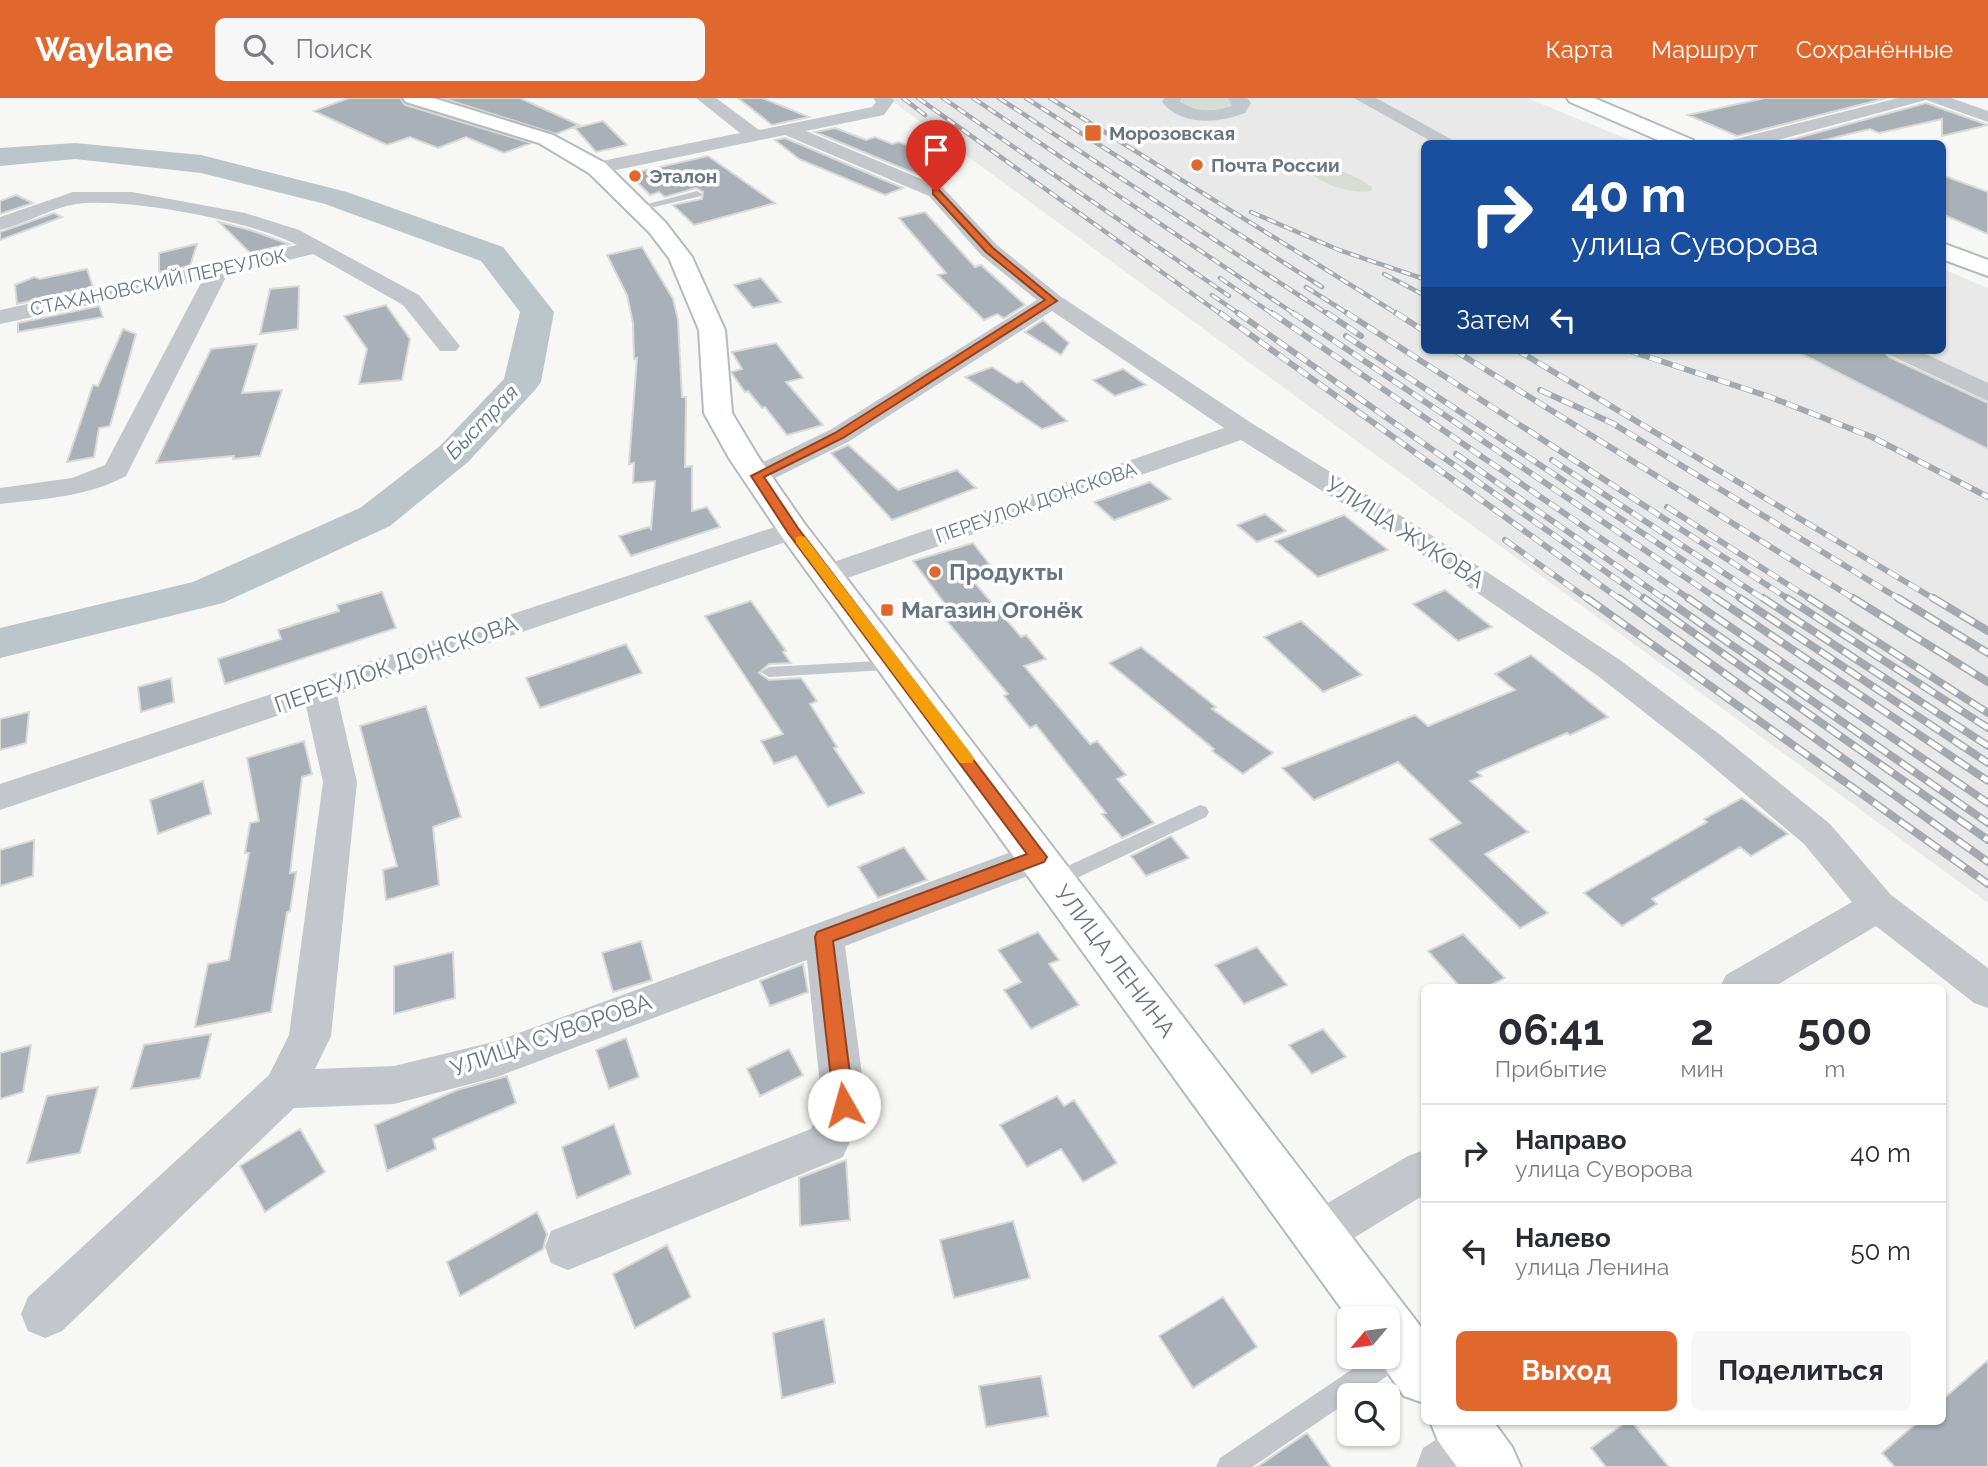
<!DOCTYPE html>
<html lang="ru">
<meta charset="utf-8">
<style>
:root{--surface:#fff;--page:#f7f7f7;--text:#2b2b33;--muted:#7c7c81;--line:#e1e1e2;--accent:#e0672d}
body{margin:0;font-family:Raleway,sans-serif;background:var(--page);color:var(--text);height:100vh;display:flex;flex-direction:column;font-size:26px;white-space:nowrap}
*{box-sizing:border-box;margin:0}
p{font-size:23px;color:var(--muted)}
.icon{flex:none;width:38px;height:38px;fill:none;stroke:currentColor;stroke-width:2;stroke-linecap:round;stroke-linejoin:round}
.map{position:relative;flex:1;overflow:hidden}
.sheet{position:absolute;left:1421px;top:886px;width:525px;height:441px;display:flex;flex-direction:column;background:var(--surface);border-radius:10px;box-shadow:0 2px 5px #0004}
.sheet>*{flex:none}
.top-card{position:absolute;left:1421px;top:42px;width:525px;height:214px;border-radius:10px;box-shadow:0 2px 5px #0004;background:#1a4fa0;color:#fff;overflow:hidden}
.needle{width:46px;rotate:241deg}
.fabs{position:absolute;left:1337px;top:1208px;display:grid;gap:14px}
.fabs a{display:grid;place-items:center;width:63px;height:63px;border-radius:10px;background:var(--surface);box-shadow:0 2px 5px #0004;font-size:35px}
.pin{position:absolute;display:grid;place-items:center;width:60px;height:60px;color:#fff;margin:-72px -30px;border-radius:50% 50% 50% 0;rotate:-45deg;box-shadow:0 0 7px #0007}
.pin .icon{rotate:45deg}
.me{position:absolute;width:77px;margin:-38px;rotate:353deg;stroke-linejoin:round;filter:drop-shadow(0 0 5px #0008)}
.turn{display:flex;align-items:center;gap:24px;height:147px;padding:0 35px;font-size:32px}
.turn .icon{width:91px;height:91px;stroke-width:2.5}
.turn b{display:block;font-size:49px;line-height:60px}
.then{display:flex;align-items:center;height:66px;padding:0 35px;background:#0003;gap:14px;font-size:26px}
.eta{display:flex;justify-content:space-evenly;align-items:center;height:119px;text-align:center}
.eta b{font-size:42px;font-weight:700;line-height:49px}
.action{display:flex;gap:14px;margin-top:auto;padding:14px 35px}
.action a{flex:1;height:80px;border-radius:10px;background:var(--accent);color:#fff;font-size:28px;font-weight:700;line-height:80px;text-align:center}
.action a+a{background:var(--page);color:var(--text)}
ul{padding:0;list-style:none}
li{display:flex;align-items:center;gap:21px;height:98px;padding:0 35px;border-top:2px solid var(--line)}
li div{flex:1}
li b{display:block;font-size:26px}
li em{font-style:normal}
header{display:flex;align-items:center;gap:42px;box-sizing:border-box;height:98px;padding:0 35px;background:var(--accent);color:#fff}
header strong{font-size:33px}
nav{display:flex;gap:38px;margin-inline-start:auto;font-size:24px}
.search{width:490px;height:63px;background:var(--page);display:flex;align-items:center;gap:18px;box-sizing:border-box;padding:0 24px;border-radius:10px;color:var(--muted);font-size:26px}
.map>svg:first-child{display:block}
</style>
<header>
<strong>Waylane</strong>
<div class="search"><svg class="icon" aria-label="search" viewBox="0 0 24 24"><circle cx="10" cy="10" r="6"/><path d="M15 15l6 6"/></svg>Поиск</div>
<nav><a>Карта</a><a>Маршрут</a><a>Сохранённые</a></nav>
</header>
<div class="map">
<svg width="1988" height="1369" viewBox="0 0 1988 1369">
<rect width="100%" height="100%" fill="#f7f8f5"/>
<path fill="#e8e9e8" d="M888,0H1527L1637,45L1424,46V252H1942L1943,171L1988,190V805Z"/>
<path fill="#d7ddd4" d="M1184,0H1230L1236,7C1219,17 1204,14 1186,10L1181,2Z
M1309,65C1331,68 1354,76 1372,89L1371,93C1349,97 1316,84 1301,67Z"/>
<g fill="none" stroke-linecap="round" stroke-linejoin="round">
<path fill="#bbc5ca" fill-rule="evenodd" d="M75,45L201,57L347,94L503,149L554,214L541,284L535,292L468,364L390,428L223,505L0,560V530L193,484L360,410L440,348L504,281L520,214L481,163L325,106L201,75L75,61L0,68V50Z"/>
</g>
<path fill="#a9b0b7" stroke="#d9d9d7" stroke-width="2" d="M349,0H400L405,7L531,45L504,55L466,39L438,50L410,39L387,47L314,13Z
M442,0H520L579,27L556,36Z
M738,0H762L809,19L772,27Z
M1765,0H1887L1737,38L1688,17Z
M1926,5L1988,27L1942,38V21L1879,35L1870,31L1807,46H1775Z
M603,23L627,47L596,54L575,30Z
M835,30L866,42L875,39L892,46L899,44L958,66L926,80L815,34Z
M785,40L903,90L885,97L799,61L775,42Z
M708,58L775,105L694,127L673,107L702,101L703,94L696,90L665,99L659,94L650,97L629,76Z
M1942,77L1988,94V136L1942,116Z
M16,97L33,105L0,116V103Z
M925,114L975,169L981,167L1025,207L1004,220L997,216L984,222L938,177L946,175L899,120Z
M54,115L62,119L0,142V134Z
M219,124L250,132L289,146L250,155Z
M197,146L190,168L159,174V155Z
M642,149L673,201L678,222L682,299H686L685,369L692,368V413L707,409L720,429L631,458L619,438L649,429L651,431L655,383L633,385L634,365L629,366L637,260L634,261L633,225L627,197L607,157Z
M87,171L93,189L17,206L15,187L34,179L40,181Z
M761,180L781,204L753,210L734,187Z
M299,188L298,231L260,236L270,191Z
M386,207L410,241L402,282L359,286L367,251L344,218Z
M99,208L103,219L18,234V225Z
M1043,222L1069,245L1061,257L1025,234Z
M123,231L136,236L110,328L99,330L94,359L67,364L93,287L98,288Z
M776,245L803,280L786,284L823,327L787,337L765,309L762,310L748,293L745,294L731,274L742,271L732,254Z
M257,246L242,295L282,292L260,358L233,361L234,358L156,365L211,251Z
M1794,252H1883L1889,259L1988,305V351Z
M992,269L1017,285L1022,283L1067,323L1042,331L965,279Z
M1123,271L1146,287L1115,298L1093,282Z
M848,347L898,392L957,372L976,390L892,422L831,355Z
M1150,384L1171,401L1114,422L1094,404Z
M1265,416L1286,433L1257,444L1237,427Z
M1344,417L1388,452L1318,479L1275,443Z
M973,445L997,476L973,483L1021,539L1026,537L1046,561L1024,568L1090,646L1097,643L1126,677L1117,681L1154,725L1122,740L1102,716L1106,715L1036,627L1030,630L1004,598L1008,596L935,509L945,506L913,463Z
M1445,492L1492,529L1458,543L1413,506Z
M382,494L396,530L225,586L218,561L281,541L278,532L339,513L337,507Z
M751,503L786,553L783,554L791,565L769,566L759,575L769,582L801,580L817,603L810,606L837,649L834,650L864,695L828,709L796,658L774,666L761,643L783,636L705,518Z
M1301,523L1362,577L1323,594L1264,539Z
M626,546L642,575L540,610L526,580Z
M1141,549L1216,609L1212,611L1273,655L1243,676L1212,653L1214,651L1109,565Z
M1531,557L1608,619L1570,637L1567,635L1477,674L1482,678L1470,683L1528,734L1485,756L1548,815L1520,830L1429,741L1461,725L1398,664L1314,702L1282,670L1415,617L1428,628L1515,592L1495,576Z
M171,580L174,604L141,614L138,589Z
M426,608L461,719L433,729L439,787L386,802L383,772L397,768L360,628Z
M29,614L26,645L0,652V621Z
M304,643L312,676L302,679L290,775L296,774L290,813L287,814L271,914L195,929L208,866L229,862L249,755H245L250,725L259,723L247,660Z
M203,683L211,716L158,736L150,702Z
M1742,700L1788,736L1751,758L1740,749L1652,801L1657,806L1622,828L1584,795L1707,724L1704,721Z
M1171,738L1189,760L1146,778L1131,758Z
M34,742L33,778L0,788V752Z
M904,749L927,782L878,800L858,769Z
M1038,834L1059,862L1049,866L1079,907L1031,931L1004,892L1021,884L998,852Z
M1463,836L1505,880L1487,889H1460L1428,853Z
M641,843L652,882L613,894L602,855Z
M1257,849L1287,887L1244,906L1215,867Z
M453,854L455,900L394,916V868Z
M803,866L808,894L770,908L760,883Z
M1323,931L1346,959L1312,976L1289,947Z
M211,936L200,980L131,991L144,947Z
M626,940L639,979L609,991L596,952Z
M31,947L23,994L0,1001V955Z
M789,951L803,977L760,998L747,971Z
M507,978L516,1005L433,1041L436,1051L387,1073L375,1027L457,992Z
M98,989L80,1055L27,1065L47,998Z
M1057,998L1064,1008L1074,1002L1117,1065L1083,1084L1061,1051L1027,1069L1000,1027Z
M614,1026L631,1076L577,1100L562,1049Z
M300,1031L325,1074L265,1114L240,1068Z
M846,1062L850,1122L800,1128L799,1080Z
M537,1114L547,1136L543,1151L460,1198L447,1164Z
M1013,1123L1030,1180L954,1200L940,1142Z
M667,1147L691,1199L635,1230L613,1176Z
M1223,1199L1257,1249L1193,1290L1159,1238Z
M824,1221L835,1285L782,1300L773,1235Z
M1988,1262V1369H1895L1882,1355L1919,1323H1942V1302Z
M1041,1278L1048,1318L986,1329L979,1288Z
M1627,1323H1631L1669,1369H1606L1591,1350Z
M1307,1335L1331,1369H1257Z"/>
<g fill="none" stroke-linecap="round" stroke-linejoin="round">
<defs>
<path id="secondary" d="M403,0H433L553,37L605,65L665,124L692,159L725,232L732,315L759,360L804,425L1424,1233V1305L1404,1298L1376,1258H1388V1220L1349,1221L782,439L729,360L704,315L699,232L669,160L649,134L589,75L539,45L406,4Z
M1567,0H1594L1693,42L1696,46H1667L1570,4Z
M1942,145L1988,162V178L1942,161Z
M1430,1323H1493L1512,1349L1521,1369H1457L1438,1343Z"/>
</defs>
<use href="#secondary" stroke="#b5babf" stroke-width="4"/>
<path fill="#c3c6ca" fill-rule="evenodd" d="M697,93L702,96L701,98L637,113L632,110Z
M896,562L904,567L902,571L769,579L761,574L769,569Z
M1200,707L1206,709L1209,714L1206,719L1062,787L1055,789L1048,787L1046,782L1048,777Z
M1402,1241L1411,1244L1414,1253L1411,1262L1359,1297H1349V1303L1252,1369H1216L1220,1360L1372,1258H1388V1248Z"/>
<path fill="#c3c6ca" fill-rule="evenodd" d="M696,0H716L759,32L872,9L876,4L873,0H892L894,3L884,17L806,33L943,90L997,147L1060,198L1253,326L1419,429L1620,562L1723,639L1830,726L1891,797L1988,870V910L1974,905L1876,828L1774,889H1720L1726,877L1852,804L1804,746L1699,657L1598,578L1399,441L1241,342L839,483L829,485L819,483L814,476L819,469L1224,330L1052,213L848,344L767,384L757,386L747,384L743,378L747,372L830,332L1037,202L981,157L929,98L785,37L597,76L587,70L597,64L740,35Z
M1164,0H1182L1180,3C1196,15 1214,14 1232,8L1228,0H1247L1251,5L1245,15C1219,25 1182,29 1162,4Z
M1354,0H1376L1460,46H1436Z
M1898,0H1951L1988,13V24L1926,2L1763,46H1730L1732,42Z
M73,94H132L245,115L299,132L419,197L460,248L456,253H440L403,207L313,156L227,177L126,378C87,399 43,401 0,406V390L72,380L105,367L202,183L0,226V212L297,147C253,123 126,99 76,106C51,110 25,126 0,132V119Z
M1886,252H1917L1988,285V303L1890,257Z
M793,423L803,426L807,432L803,438L337,597L357,684L331,938L315,971L394,968L497,943L1025,749L1038,745L1051,749L1056,759L1051,769L845,848L866,1007L843,1059L568,1172L551,1165L545,1149L551,1133L811,1031L822,1007L807,862L497,979L394,1006L294,1010L62,1233L45,1240L28,1233L21,1216L28,1199L269,977L289,937L323,684L306,608L0,712V686Z
M1424,1052V1097L1334,1152L1318,1159L1302,1152L1295,1136L1302,1120L1408,1058Z
M1465,1323H1485L1493,1327L1501,1345L1493,1363L1486,1369H1416L1423,1350Z"/>
<use href="#secondary" fill="#fff" fill-rule="evenodd"/>
<defs>
<path id="rail-far2" d="M903,0L925,17
M918,0L1222,217
M943,0L1229,198
M973,0L1296,217
M999,0L1329,217
M1026,0L1322,189
M1050,0L1399,217
M1251,114L1339,152L1424,181
M1384,176L1424,197
M1220,180L1274,217
M1306,189L1350,217
M1212,197L1241,217"/>
<path id="rail-far1" d="M1220,215L1621,502
M1238,215L1646,502
M1272,215L1691,502
M1293,215L1719,502
M1327,215L1361,238
M1347,215L1790,502
M1396,215L1424,233
M1346,238L1743,502
M1454,252L1856,502
M1517,252L1936,502
M1627,252L1770,299L1872,339L1988,399
M1540,292L1612,325L1901,502
M1456,356L1666,502
M1552,362L1765,502
M1667,409L1812,502
M1505,442L1589,502"/>
<path id="rail" d="M1587,500L1988,786
M1619,500L1988,764
M1644,500L1988,742
M1664,500L1988,725
M1688,500L1988,705
M1716,500L1988,683
M1740,500L1988,665
M1763,500L1988,648
M1787,500L1988,630
M1809,500L1988,615
M1853,500L1988,584
M1898,500L1988,555
M1933,500L1988,533"/>
</defs>
<use href="#rail-far2" stroke="#a4a9af" stroke-width="4.5"/>
<use href="#rail-far1" stroke="#a4a9af" stroke-width="6"/>
<use href="#rail" stroke="#a4a9af" stroke-width="8"/>
<use href="#rail-far2" stroke="#fff" stroke-width="2.5" stroke-dasharray="9" stroke-linecap="butt"/>
<use href="#rail-far1" stroke="#fff" stroke-width="4.5" stroke-dasharray="12" stroke-linecap="butt"/>
<use href="#rail" stroke="#fff" stroke-width="5" stroke-dasharray="16" stroke-linecap="butt"/>
</g>
<path fill="#e0672d" stroke="#92431d" stroke-width="2" d="M933,92H939L993,150L1057,203L843,340L764,379L798,430L1047,759L1044,764L833,843L854,1007L851,1013L844,1016L837,1013L834,1007L815,839L817,834L1027,756L788,435L751,378L835,335L1045,202L986,154L933,96Z"/>
<path fill="#f59e0b" d="M801,438L805,439L972,657L974,661L972,665H960L796,445V439Z"/>
<g fill="#e0672d" stroke="#fff" stroke-width="2.5">
<rect x="1084" y="26" width="18" height="18" rx="3.5"/>
<circle cx="1197" cy="67" r="7"/>
<circle cx="635" cy="78" r="7"/>
<circle cx="935" cy="474" r="7"/>
<rect x="880" y="505" width="14" height="14" rx="3.5"/>
</g>
<g text-anchor="middle" stroke-width="7" stroke-linejoin="round" paint-order="stroke">
<g font-size="19" font-weight="bold" fill="#677585" stroke="#fff" text-anchor="start">
<text x="1109" y="42">Морозовская</text>
<text x="1211" y="74">Почта России</text>
<text x="649" y="85">Эталон</text>
</g>
<g font-size="19" fill="#677585" stroke="#fff">
<text transform="translate(158 184) rotate(-12)" y="7">СТАХАНОВСКИЙ ПЕРЕУЛОК</text>
<text transform="translate(1036 404) rotate(-19)" y="7">ПЕРЕУЛОК ДОНСКОВА</text>
</g>
<g font-size="21" font-style="italic" fill="#637681" stroke="#fff">
<text transform="translate(482 324) rotate(-46)" y="7">Быстрая</text>
</g>
<g font-size="23" fill="#677585" stroke="#fff">
<text transform="translate(1405 434) rotate(33)" y="8">УЛИЦА ЖУКОВА</text>
<text transform="translate(396 566) rotate(-19)" y="8">ПЕРЕУЛОК ДОНСКОВА</text>
<text transform="translate(1115 863) rotate(53)" y="8">УЛИЦА ЛЕНИНА</text>
<text transform="translate(551 937) rotate(-19)" y="8">УЛИЦА СУВОРОВА</text>
</g>
<g font-size="23" font-weight="bold" fill="#677585" stroke="#fff" text-anchor="start">
<text x="949" y="482">Продукты</text>
<text x="901" y="520">Магазин Огонёк</text>
</g>
</g>
</svg>
<div class="fabs">
<a><svg class="needle" viewBox="-14 -14 28 28"><path d="M0-13l5 13h-10z" fill="#e53935"/><path d="M0 13l5-13h-10z" fill="#7c7c81"/></svg></a>
<a><svg class="icon" aria-label="search" viewBox="0 0 24 24"><circle cx="10" cy="10" r="6"/><path d="M15 15l6 6"/></svg></a>
</div>
<div class="pin" style="left:936px;top:94px;background:#d93025"><svg class="icon" aria-label="arrive" viewBox="0 0 24 24"><path d="M6 21V4h12l-3 4 3 4H6"/></svg></div>
<svg class="me" style="left:844px;top:1007px" viewBox="-20 -20 40 40"><circle r="19" fill="#fff"/><path d="M0-13L10 11 0 6-10 11z" fill="#e0672d"/></svg>
<div class="top-card">
<div class="turn"><svg class="icon" aria-label="right" viewBox="0 0 24 24"><path d="M7 20v-9h11M14 6l5 5-5 5"/></svg><div><b>40 m</b>улица Суворова</div></div>
<div class="then">Затем<svg class="icon" aria-label="left" viewBox="0 0 24 24"><path d="M17 20v-9H6M10 6l-5 5 5 5"/></svg></div>
</div>
<section class="sheet">
<div class="eta">
<div><b>06:41</b><p>Прибытие</p></div>
<div><b>2</b><p>мин</p></div>
<div><b>500</b><p>m</p></div>
</div>
<ul>
<li><svg class="icon" aria-label="right" viewBox="0 0 24 24"><path d="M7 20v-9h11M14 6l5 5-5 5"/></svg><div><b>Направо</b><p>улица Суворова</p></div><em>40 m</em></li>
<li><svg class="icon" aria-label="left" viewBox="0 0 24 24"><path d="M17 20v-9H6M10 6l-5 5 5 5"/></svg><div><b>Налево</b><p>улица Ленина</p></div><em>50 m</em></li>
</ul>
<div class="action"><a>Выход</a><a>Поделиться</a></div>
</section>
</div>
